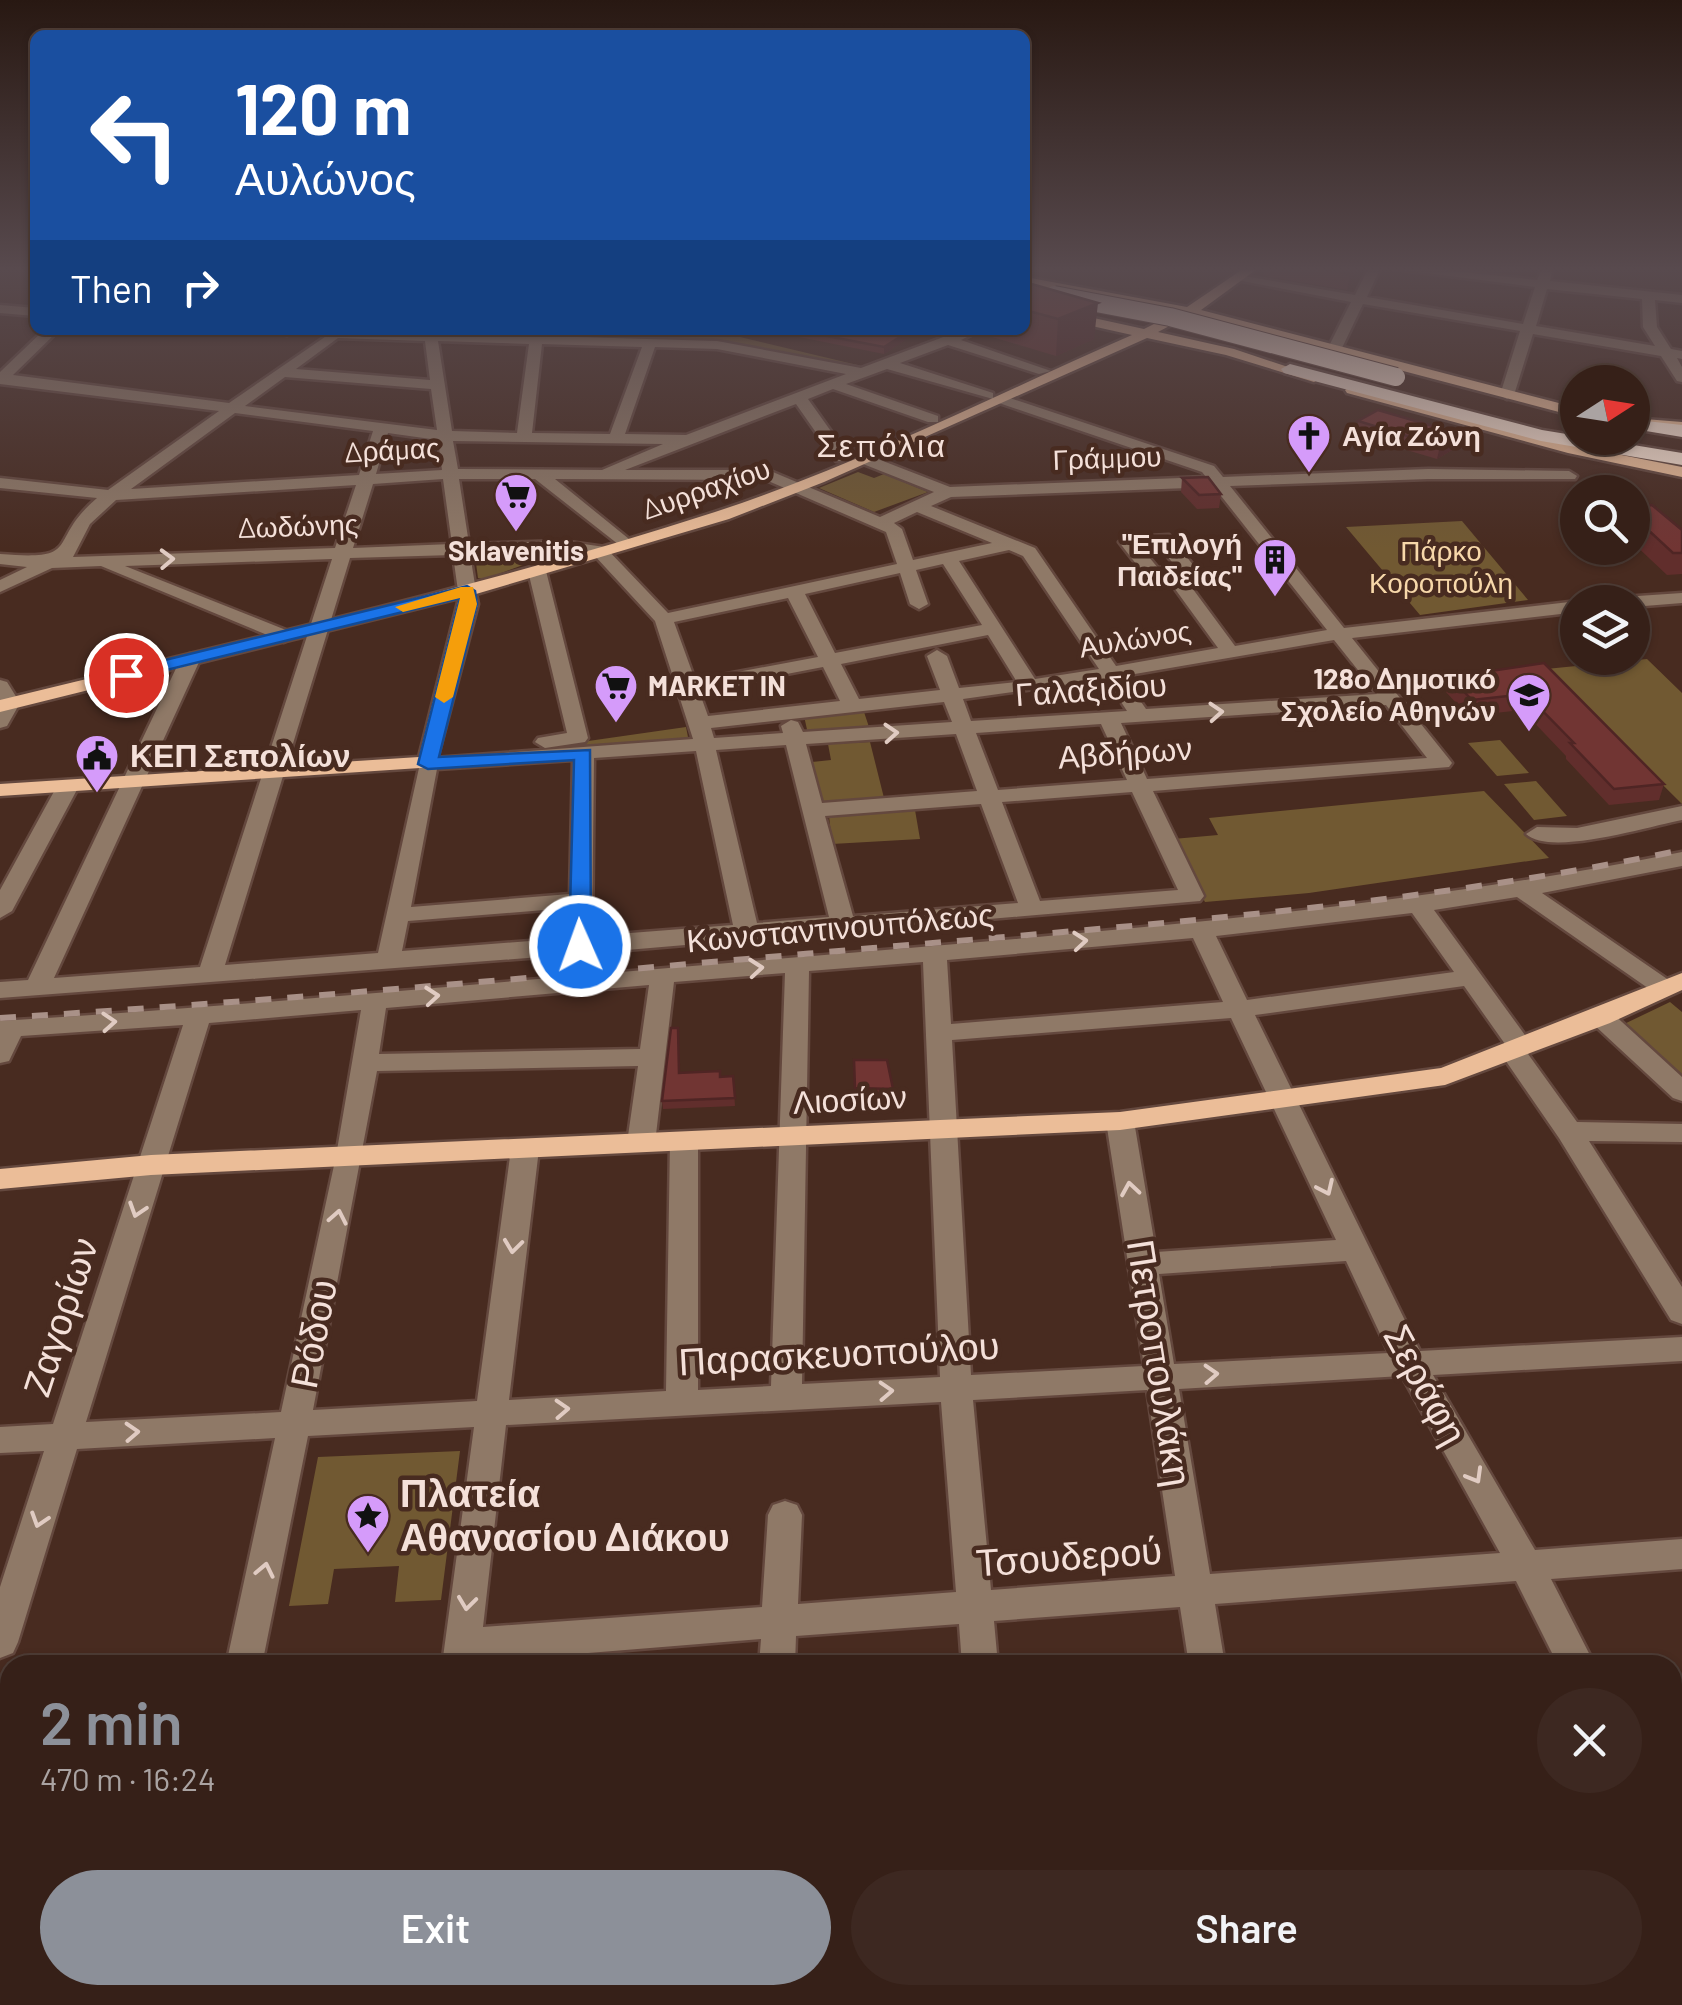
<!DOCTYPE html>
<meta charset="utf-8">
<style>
:root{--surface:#362018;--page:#3d2821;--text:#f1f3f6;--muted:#aaa3a2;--line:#503e37;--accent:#8c9099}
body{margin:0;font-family:Barlow,sans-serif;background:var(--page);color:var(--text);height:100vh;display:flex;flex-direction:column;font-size:38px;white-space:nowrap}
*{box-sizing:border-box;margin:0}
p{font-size:32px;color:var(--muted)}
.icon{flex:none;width:55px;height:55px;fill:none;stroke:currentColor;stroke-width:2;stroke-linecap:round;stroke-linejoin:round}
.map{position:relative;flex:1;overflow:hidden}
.sheet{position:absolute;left:0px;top:1655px;width:1682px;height:350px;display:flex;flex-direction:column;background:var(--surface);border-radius:30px 30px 0 0;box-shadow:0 2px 8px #0004,0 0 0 2px var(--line)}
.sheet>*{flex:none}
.hud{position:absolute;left:30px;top:30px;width:1000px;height:305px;border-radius:15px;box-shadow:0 2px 8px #0004,0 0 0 2px var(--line);background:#1a4fa0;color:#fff;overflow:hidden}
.needle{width:65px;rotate:78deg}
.fabs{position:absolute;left:1560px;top:365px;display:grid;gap:20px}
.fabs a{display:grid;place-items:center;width:90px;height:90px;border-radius:50%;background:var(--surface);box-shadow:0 2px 8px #0004,0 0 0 2px var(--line);font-size:50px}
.pin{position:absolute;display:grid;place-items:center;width:85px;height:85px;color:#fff;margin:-42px;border:5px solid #fff;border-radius:50%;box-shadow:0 2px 10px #0007}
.me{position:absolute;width:110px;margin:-55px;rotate:358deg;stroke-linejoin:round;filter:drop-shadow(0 0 8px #0008)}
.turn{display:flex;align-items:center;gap:35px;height:210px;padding:0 40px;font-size:45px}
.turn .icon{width:130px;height:130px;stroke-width:2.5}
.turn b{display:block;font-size:70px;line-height:85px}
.then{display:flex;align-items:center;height:95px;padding:0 40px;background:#0003;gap:20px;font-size:38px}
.round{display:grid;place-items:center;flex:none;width:105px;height:105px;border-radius:52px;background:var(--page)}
.head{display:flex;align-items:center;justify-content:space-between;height:170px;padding:0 40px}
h1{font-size:60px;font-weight:600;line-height:75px;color:var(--accent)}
.cta{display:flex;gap:20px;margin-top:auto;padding:20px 40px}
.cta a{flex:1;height:115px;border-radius:60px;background:var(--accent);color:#fff;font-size:40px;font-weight:600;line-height:115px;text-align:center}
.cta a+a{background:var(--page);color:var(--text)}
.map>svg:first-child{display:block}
</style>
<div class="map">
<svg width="1682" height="2005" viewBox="0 0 1682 2005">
<rect width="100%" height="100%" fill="#482b20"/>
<path fill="#715932" d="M503,330H711L870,368L735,343Z
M858,472L874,478L884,474L928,492L874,512L819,488Z
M1462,521L1528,600L1420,615L1346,527Z
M561,551L485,579L478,578L475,556L479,553Z
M1647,659L1682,693V804L1546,669Z
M863,709L870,730L808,734L804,716Z
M686,727L689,742L490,755Z
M1500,740L1529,773L1497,776L1468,743Z
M870,742L884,798L824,802L818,799L812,762L831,760L828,744Z
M1536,781L1567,816L1534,820L1504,784Z
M1484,791L1549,858L1309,893L1205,902L1173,839L1218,835L1209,818Z
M915,810L920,839L832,844L829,816Z
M1670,1002L1682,1012V1084L1620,1026Z
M460,1451L441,1600L395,1602L399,1566L334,1569L328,1604L289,1606L318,1457Z"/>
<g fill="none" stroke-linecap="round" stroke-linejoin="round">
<defs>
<path id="minor" d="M1368,269H1380L1367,297L1523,324L1535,287L1394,269H1433L1537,280L1542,269H1548L1552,272L1550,281L1682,295V303L1655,300L1657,327L1671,349L1682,351V359L1677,358L1682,367V382L1677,381L1661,356L1533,334L1514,395L1507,399L1500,395L1520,331L1363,304L1341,350L1334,354L1327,350L1351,302L1232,279L1238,275L1355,295ZM1547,289L1642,299L1643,327L1655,346L1536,326Z
M0,305L35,308V316L0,313Z
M44,330H59L13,375L229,403L335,330L717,341L861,368L962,330H981L961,340L1051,371L1039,374L948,345L900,363L993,393V399L887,369L846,384L938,416V422H928L833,389L808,399L850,458L848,461H836L796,404L625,470H768L880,517L934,492L858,462V456H870L950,487L1206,477L1202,472L996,402L994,399L1001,395L1214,466L1223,477L1428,469L1569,471L1577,476L1575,479H1428L1230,486L1344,628L1578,601L1585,602H1578V612L1352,638L1449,759L1452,763L1449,767L1153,791L1204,896L1200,901L580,954L0,998V982L28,980L180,660L190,654L200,660L54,978L200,967L332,559L125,566L291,632L293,636L284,642L101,566L52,568L0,592V580L27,567L0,564V554C85,561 45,542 97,498L0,488V478L108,490L219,411L0,384V372ZM338,338L425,341L430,380L296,369ZM438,341L529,344L517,433L452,431ZM542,344L642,347L610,434L532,433ZM655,347L717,349L846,374L686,435L625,434ZM285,377L431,389L437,430L245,406ZM235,413L373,431L359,475L131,489ZM388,433L438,440L442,470L376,474ZM453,441L663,444L602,470L458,469ZM443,479L452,544L353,548L373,484ZM459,479H535L623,548L632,543L629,539L555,479L766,480L886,532L897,564L668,613L605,547L562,541L469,544ZM356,485L335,548L73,557L90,524L116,500ZM1214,487L1327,630L1235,646L1184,577L1198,571L1169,535L1128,537L1119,542L1147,578H1167L1218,648L1116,666L1035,548L931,506L951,497ZM917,512L992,543L913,560L902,529L894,523ZM1158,545L1176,567L1158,568L1140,546ZM1009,550L1023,556L1099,669L1035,679L959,561ZM562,551L594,555L655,621L693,739L421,759L378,953L225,965L350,558L453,555L458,591L467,596L476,591L470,554ZM943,564L982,625L835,653L805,594L900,573L910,604L919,609L928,604L916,570ZM788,598L818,657L695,680L674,622ZM988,635L1017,682L959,688L947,656L937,650L927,656L940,690L859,699L841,664ZM1334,640L1377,694L1146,709L1123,676ZM823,667L840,701L708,716L699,691ZM1106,679L1127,711L971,721L963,699ZM944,702L952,722L803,732L798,722L791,720L781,726L783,733L714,738L711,728ZM1386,705L1427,758L1147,779L1121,723ZM1101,724L1127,780L998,790L976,733ZM956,734L977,791L822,803L806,744ZM786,745L829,917L757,923L716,750ZM696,751L733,925L592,936L594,758ZM573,760L570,894L411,907L437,769ZM1132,792L1178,890L1040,901L1002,802ZM981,804L1018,903L853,916L825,816ZM569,908L568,938L402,951L408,921Z
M260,330H293L294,331L287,335Z
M537,566L546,571L588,738L585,742L545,748L535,742L538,738L567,733L528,571Z
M1682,593V603L1632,607V602H1614L1623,597Z
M0,680L7,682L20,703L7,726L0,728Z
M68,780L79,786L12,911L0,918V890L57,786Z
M1682,806V820C1650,826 1550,857 1526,834L1537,827L1577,828Z
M1682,852V866L1542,893L1673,983L1676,988L1664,996L1655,993L1517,897L1434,910L1530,1042L1534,1048L1528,1054L1577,1122L1682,1124V1142L1589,1141L1682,1287V1324L1671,1320L1559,1138L1499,1051L1505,1044L1464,986L1255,1015L1420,1351L1682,1337V1361L1433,1375L1535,1550L1682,1539V1569L1551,1579L1595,1665H1558L1516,1581L1215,1604L1225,1665H1189L1180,1607L994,1621L998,1665H962L959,1624L796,1636L795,1665H759L761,1639L442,1665L474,1427L308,1436L262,1665H226L275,1438L77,1449L18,1642L13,1653L0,1658V1587L44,1451L0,1453V1427L53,1424L183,1025L21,1036L9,1061L0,1063V1021C263,1005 525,979 788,958C1088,933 1386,911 1682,852ZM1412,913L1454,972L1247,1000L1216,936ZM1193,938L1223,1002L951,1024L947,960ZM923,962L940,1377L802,1384L809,971ZM785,973L771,1386L698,1390V1142L694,1135H674L670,1142L666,1391L509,1400L539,1149L535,1142H515L511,1149L477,1401L313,1410L377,1071L638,1066L627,1143L631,1150H651L655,1143L674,982ZM649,985L640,1049L379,1054L386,1008ZM361,1010L336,1156L281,1412L86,1422L209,1023ZM1231,1018L1336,1240L1156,1252L1134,1121L1130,1115H1110L1106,1121L1144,1366L971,1375L952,1040ZM1346,1261L1389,1353L1174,1364L1159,1274ZM1402,1376L1500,1553L1210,1574L1179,1389ZM1147,1390L1175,1576L991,1590L973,1400ZM941,1402L956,1592L798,1604L802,1515L797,1505L785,1501L773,1505L768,1515L762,1607L483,1627L506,1425Z
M1601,1009L1610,1011L1682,1077V1101L1673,1098L1592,1023L1588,1017Z
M1682,1811V1898L1672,1894V1812Z
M0,1891H10V1931H0Z
M151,1995H193L190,2005H148Z
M397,1995H439L438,2005H396Z
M739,1995H781L780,2005H738Z
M975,1995H1017V2005H975Z
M1239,1995H1281L1283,2005H1241Z"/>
<path id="major" d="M1243,269H1257L1201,310L1578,408V417L1190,315L1158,332L1234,349L1321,378L1314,382L1226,355L1147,338L824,482L729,519L476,594L478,604L435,767L0,796V784L419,757L459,598L0,712V700C239,641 481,588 715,512C858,465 995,395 1132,335L1025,311V303L1144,329L1176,313L1025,285V277L1187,307Z
M1352,386L1576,446L1682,467V477L1568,453L1347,393L1345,390Z
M1632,418L1682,422V432L1632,428Z
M1682,973V990L1610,1023L1445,1085L1120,1130L151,1175L0,1189V1169L151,1155L1120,1112L1441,1068Z"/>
<path id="highway" d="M1290,364L1542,430L1682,453V465L1541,441L1284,373L1281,369Z
M1646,421L1682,425V437L1640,430L1637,426Z"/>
</defs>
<use href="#minor" stroke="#64483e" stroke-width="5"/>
<use href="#major" stroke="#64483e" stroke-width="5"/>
<use href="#highway" stroke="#64483e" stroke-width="5"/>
<use href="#minor" fill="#8f7967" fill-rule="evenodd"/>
<use href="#major" fill="#ebbd98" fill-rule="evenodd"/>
<use href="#highway" fill="#f7e0cf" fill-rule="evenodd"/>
<path stroke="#a99188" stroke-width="6" stroke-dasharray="16 16" stroke-linecap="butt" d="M0,1018C291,1000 582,973 873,948C1144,925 1415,906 1682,850"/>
<defs>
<path id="highway-bridge" d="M1054,295L1170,317L1396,377"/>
</defs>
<use href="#highway-bridge" stroke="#64483e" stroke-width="20" stroke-linecap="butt"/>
<use href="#highway-bridge" stroke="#f7e0cf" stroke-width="18"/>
</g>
<path fill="#612e2c" d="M1264,269H1357L1347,290L1264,276Z
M1025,284L1094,339L1056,356L982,334V330H1025Z
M764,330H920L884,354Z
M1358,421L1460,434L1457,447L1437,459L1356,435Z
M1182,478L1221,494L1219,508L1197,509L1181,492Z
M1632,506L1682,530V574L1667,575L1632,542Z
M1544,663L1664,784L1659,800L1609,805L1566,759V756L1522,710L1468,716L1446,692L1450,677Z
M854,1060L893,1089V1107L855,1106Z
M679,1073L720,1077L733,1076L735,1106L663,1109L662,1101Z
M1501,1995H1663L1666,2005H1503Z"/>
<path fill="#4f2524" d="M1353,269H1357L1347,290L1350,274Z
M1098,303L1094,339L1056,356L1058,319Z
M911,330H920L884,354V347Z
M1460,434L1457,447L1437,459L1440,446Z"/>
<path fill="#713533" stroke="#4f2524" stroke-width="2.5" d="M1319,269H1353L1350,274Z
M1028,283L1098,303L1058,319L1025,310V284Z
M795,330H911L884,347Z
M1378,410L1460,434L1440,446L1358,421Z
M1208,477L1221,494L1199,495L1182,478Z
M1652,505L1682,530V553H1673L1632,515V506Z
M1544,663L1664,784L1614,789L1570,743H1574L1526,694L1472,700L1450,677Z
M671,1028H678L679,1073L720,1071V1077L733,1076L735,1098L662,1101Z
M854,1060H887L893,1089L855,1088Z
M1526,1995H1663L1666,2005H1529Z"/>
<defs><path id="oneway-chevron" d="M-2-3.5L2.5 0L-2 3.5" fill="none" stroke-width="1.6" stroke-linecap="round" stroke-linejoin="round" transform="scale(2.5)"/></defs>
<g stroke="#e0cbc2">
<use href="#oneway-chevron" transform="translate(167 559) rotate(-2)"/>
<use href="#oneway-chevron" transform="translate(1216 712) rotate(-4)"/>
<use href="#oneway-chevron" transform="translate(891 733) rotate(-4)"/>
<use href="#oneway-chevron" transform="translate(1080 941) rotate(-5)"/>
<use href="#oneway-chevron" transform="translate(756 968) rotate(-5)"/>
<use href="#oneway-chevron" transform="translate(432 996) rotate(-5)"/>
<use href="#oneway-chevron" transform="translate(109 1022) rotate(-4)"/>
<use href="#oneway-chevron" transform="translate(1326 1188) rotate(65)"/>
<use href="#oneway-chevron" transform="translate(1130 1189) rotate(-99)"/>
<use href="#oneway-chevron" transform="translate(137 1210) rotate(108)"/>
<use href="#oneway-chevron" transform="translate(338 1217) rotate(-79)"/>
<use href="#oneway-chevron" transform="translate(513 1246) rotate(97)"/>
<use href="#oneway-chevron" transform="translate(1211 1374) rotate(-3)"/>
<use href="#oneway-chevron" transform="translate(886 1391) rotate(-3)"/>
<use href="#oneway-chevron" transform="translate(562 1409) rotate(-3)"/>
<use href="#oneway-chevron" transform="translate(132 1432) rotate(-3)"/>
<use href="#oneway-chevron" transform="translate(1475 1476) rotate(60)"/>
<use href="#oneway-chevron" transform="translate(39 1520) rotate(108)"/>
<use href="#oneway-chevron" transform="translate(265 1570) rotate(-78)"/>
<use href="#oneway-chevron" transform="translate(467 1603) rotate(97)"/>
</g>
<linearGradient id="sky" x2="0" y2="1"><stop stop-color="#281812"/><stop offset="0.49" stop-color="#584a4e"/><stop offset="1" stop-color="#584a4e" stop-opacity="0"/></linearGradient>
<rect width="1682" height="549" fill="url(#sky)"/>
<path fill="#1a73e8" stroke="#114b97" stroke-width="2.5" d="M467,586L475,591L477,604L439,757L590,750L591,946L588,951L580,953L569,946L574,760L428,769L418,764L460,598L126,680L117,675L120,671Z"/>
<path fill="#f59e0b" d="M461,587H473L477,604L453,697L444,703L435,697L460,598L403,612L395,607Z"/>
<defs>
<symbol id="church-pin" viewBox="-11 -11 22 30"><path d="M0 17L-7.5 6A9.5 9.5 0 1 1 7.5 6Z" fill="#d59bfa" stroke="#482b20"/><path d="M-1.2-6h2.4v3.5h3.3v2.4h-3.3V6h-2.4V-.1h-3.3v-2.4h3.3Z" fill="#111"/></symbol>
<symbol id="supermarket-pin" viewBox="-11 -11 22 30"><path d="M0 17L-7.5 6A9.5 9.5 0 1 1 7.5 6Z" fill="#d59bfa" stroke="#482b20"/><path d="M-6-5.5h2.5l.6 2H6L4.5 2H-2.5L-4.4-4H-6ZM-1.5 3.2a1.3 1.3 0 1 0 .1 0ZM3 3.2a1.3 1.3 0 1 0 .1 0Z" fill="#111"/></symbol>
<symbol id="building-pin" viewBox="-11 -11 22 30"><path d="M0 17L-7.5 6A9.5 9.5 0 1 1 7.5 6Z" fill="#d59bfa" stroke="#482b20"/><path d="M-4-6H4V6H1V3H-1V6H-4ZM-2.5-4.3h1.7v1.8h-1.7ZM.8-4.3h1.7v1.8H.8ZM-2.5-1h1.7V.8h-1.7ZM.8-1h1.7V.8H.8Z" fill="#111"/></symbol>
<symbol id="school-pin" viewBox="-11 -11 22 30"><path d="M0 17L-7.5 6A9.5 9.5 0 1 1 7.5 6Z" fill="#d59bfa" stroke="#482b20"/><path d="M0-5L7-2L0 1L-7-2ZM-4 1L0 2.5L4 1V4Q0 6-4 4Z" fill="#111"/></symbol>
<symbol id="civic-pin" viewBox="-11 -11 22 30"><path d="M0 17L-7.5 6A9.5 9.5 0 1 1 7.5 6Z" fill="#d59bfa" stroke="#482b20"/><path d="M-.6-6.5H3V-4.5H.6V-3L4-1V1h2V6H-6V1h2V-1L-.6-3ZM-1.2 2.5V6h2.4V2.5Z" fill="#111"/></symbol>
<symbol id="sight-pin" viewBox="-11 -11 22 30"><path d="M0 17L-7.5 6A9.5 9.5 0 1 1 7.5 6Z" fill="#d59bfa" stroke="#482b20"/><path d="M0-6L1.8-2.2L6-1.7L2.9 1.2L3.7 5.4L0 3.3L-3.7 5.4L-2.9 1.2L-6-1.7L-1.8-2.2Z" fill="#111"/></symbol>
</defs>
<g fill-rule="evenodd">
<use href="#church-pin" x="1284" y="411" width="50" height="68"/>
<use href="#supermarket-pin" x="491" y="470" width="50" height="68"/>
<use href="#building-pin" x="1250" y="535" width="50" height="68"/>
<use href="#supermarket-pin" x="591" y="661" width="50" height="68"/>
<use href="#school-pin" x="1504" y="670" width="50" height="68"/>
<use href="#civic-pin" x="72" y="731" width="50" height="68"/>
<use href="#sight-pin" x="343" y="1491" width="50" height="68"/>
</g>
<g text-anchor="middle" stroke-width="9" stroke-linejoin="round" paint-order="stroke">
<g font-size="28" font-weight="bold" fill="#f4e0d9" stroke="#482b20" text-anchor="start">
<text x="1342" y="446">Αγία Ζώνη</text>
<text x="1242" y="554" text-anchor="end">"Επιλογή<tspan x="1242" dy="32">Παιδείας"</tspan></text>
<text x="516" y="561" text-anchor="middle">Sklavenitis</text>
<text x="1496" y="689" text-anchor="end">128ο Δημοτικό<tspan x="1496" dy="32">Σχολείο Αθηνών</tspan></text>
<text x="648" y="696">MARKET IN</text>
</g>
<g font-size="28" fill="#f4e0d9" stroke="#482b20">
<text transform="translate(392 450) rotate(-3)" y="10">Δράμας</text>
<text transform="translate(1107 458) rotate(-2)" y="10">Γράμμου</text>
<text transform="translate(706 489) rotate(-19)" y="10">Δυρραχίου</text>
<text transform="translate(298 526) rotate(-2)" y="10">Δωδώνης</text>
<text transform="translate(1135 639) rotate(-9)" y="10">Αυλώνος</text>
</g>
<g font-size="28" fill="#f7d8aa" stroke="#482b20">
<text x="1441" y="561">Πάρκο<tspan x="1441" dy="32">Κοροπούλη</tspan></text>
</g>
<g font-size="32" letter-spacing="2.5" fill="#f4e0d9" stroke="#482b20">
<text x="882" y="457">Σεπόλια</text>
</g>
<g font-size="32" fill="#f4e0d9" stroke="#482b20">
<text transform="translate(1091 690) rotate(-4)" y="11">Γαλαξιδίου</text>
<text transform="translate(1125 753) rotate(-4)" y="11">Αβδήρων</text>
<text transform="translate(840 928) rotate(-5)" y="11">Κωνσταντινουπόλεως</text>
<text transform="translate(850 1100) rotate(-3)" y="11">Λιοσίων</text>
</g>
<g font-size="32" font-weight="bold" fill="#f4e0d9" stroke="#482b20" text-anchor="start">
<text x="130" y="767">ΚΕΠ Σεπολίων</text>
</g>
<g font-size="38" fill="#f4e0d9" stroke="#482b20">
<text transform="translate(61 1317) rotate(-72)" y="13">Ζαγορίων</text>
<text transform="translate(314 1334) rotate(-79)" y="13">Ρόδου</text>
<text transform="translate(839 1354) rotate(-3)" y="13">Παρασκευοπούλου</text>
<text transform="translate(1159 1363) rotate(81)" y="13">Πετροπουλάκη</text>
<text transform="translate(1425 1385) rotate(61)" y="13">Σεράφη</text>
<text transform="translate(1069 1557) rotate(-4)" y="13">Τσουδερού</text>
</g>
<g font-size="38" font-weight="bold" fill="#f4e0d9" stroke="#482b20" text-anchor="start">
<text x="400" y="1507">Πλατεία<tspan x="400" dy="44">Αθανασίου Διάκου</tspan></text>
</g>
</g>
</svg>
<div class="fabs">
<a><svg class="needle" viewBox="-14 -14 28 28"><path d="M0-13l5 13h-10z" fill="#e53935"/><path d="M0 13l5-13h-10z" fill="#aaa3a2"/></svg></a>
<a><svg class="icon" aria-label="search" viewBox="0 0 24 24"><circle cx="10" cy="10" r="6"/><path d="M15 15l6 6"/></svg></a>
<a><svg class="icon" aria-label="layers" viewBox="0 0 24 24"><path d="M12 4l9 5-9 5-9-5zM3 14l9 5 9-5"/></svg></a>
</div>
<div class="pin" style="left:126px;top:675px;background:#d93025"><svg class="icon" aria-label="arrive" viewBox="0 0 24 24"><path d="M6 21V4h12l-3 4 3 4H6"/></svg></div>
<svg class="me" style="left:580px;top:946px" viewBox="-20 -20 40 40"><circle r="17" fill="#1a73e8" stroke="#fff" stroke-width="3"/><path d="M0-11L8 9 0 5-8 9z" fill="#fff"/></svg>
<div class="hud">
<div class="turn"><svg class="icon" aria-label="left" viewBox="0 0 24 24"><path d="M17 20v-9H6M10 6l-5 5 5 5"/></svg><div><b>120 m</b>Αυλώνος</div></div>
<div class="then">Then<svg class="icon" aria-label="right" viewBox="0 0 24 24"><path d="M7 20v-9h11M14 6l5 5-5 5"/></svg></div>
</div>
<section class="sheet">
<div class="head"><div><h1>2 min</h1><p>470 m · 16:24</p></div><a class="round"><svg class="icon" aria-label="close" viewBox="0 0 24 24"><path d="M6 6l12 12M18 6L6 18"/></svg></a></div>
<div class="cta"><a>Exit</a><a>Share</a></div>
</section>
</div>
